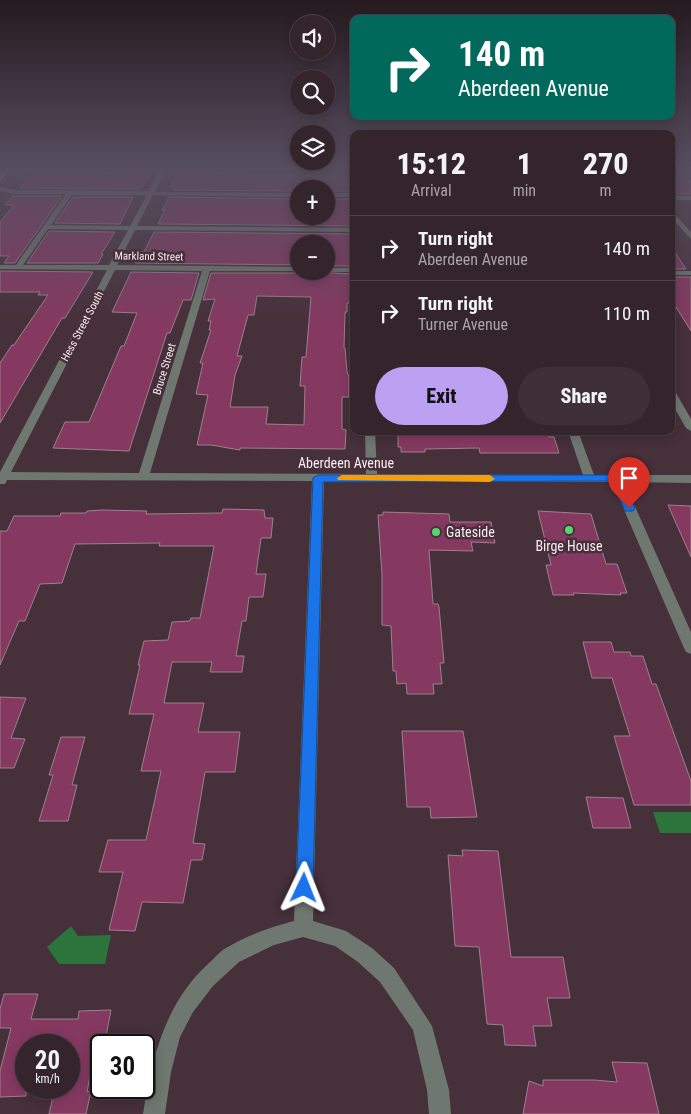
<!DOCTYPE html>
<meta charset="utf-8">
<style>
:root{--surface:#34242c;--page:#3f3038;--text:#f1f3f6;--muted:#a9a4a9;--line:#4e4148;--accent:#bca0f2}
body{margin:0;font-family:"Roboto Condensed",sans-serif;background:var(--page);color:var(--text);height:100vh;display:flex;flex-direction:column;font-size:19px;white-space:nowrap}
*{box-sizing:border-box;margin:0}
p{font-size:16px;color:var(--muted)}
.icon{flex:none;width:28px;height:28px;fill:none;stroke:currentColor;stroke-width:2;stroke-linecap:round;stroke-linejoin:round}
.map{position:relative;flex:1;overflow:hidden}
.panel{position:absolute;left:350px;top:130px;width:325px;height:305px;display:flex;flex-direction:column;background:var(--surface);border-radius:10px;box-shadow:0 2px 12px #0003,0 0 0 1px var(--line)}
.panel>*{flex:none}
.banner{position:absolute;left:350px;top:15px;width:325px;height:105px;border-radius:10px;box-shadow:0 2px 12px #0003,0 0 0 1px var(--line);background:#00695c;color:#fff;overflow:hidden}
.tools{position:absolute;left:290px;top:15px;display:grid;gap:10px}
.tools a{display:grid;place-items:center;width:45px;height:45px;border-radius:50%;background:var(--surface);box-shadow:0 2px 12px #0003,0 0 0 1px var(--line);font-size:25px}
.speed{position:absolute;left:15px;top:1034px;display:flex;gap:10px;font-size:25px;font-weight:700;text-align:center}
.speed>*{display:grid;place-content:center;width:65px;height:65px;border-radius:50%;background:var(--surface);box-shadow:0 2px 12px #0003,0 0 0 1px var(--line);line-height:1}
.speed small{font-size:12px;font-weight:400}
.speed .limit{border:2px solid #111;border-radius:8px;background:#fff;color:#111}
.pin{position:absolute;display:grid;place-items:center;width:42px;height:42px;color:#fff;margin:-51px -21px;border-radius:50% 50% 50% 0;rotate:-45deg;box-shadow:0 0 5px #0007}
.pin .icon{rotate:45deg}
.me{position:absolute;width:55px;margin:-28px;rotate:2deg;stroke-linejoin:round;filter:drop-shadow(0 0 4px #0008)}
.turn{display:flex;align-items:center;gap:18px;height:105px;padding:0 25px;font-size:22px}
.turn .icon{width:65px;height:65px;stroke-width:2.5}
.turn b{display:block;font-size:35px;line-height:42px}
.eta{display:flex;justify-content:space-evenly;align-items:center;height:85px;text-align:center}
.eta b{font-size:30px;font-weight:800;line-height:35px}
.cta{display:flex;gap:10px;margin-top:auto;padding:10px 25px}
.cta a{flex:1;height:58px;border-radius:30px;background:var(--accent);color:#111;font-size:20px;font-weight:800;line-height:58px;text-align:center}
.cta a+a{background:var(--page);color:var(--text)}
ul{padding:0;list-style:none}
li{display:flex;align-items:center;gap:15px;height:65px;padding:0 25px;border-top:1px solid var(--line)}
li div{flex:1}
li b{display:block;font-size:19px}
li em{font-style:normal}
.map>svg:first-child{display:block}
</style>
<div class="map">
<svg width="691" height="1114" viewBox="0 0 691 1114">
<rect width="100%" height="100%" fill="#46303a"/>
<path fill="#2c743b" d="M653,812H691V833H660Z
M71,926L78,936L111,935L105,964H59L47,947Z"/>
<path fill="#853961" stroke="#9b818c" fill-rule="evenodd" d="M126,168H153L142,187H138L137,189L20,188L34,171L123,174Z
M180,168H200L199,172L200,173L333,176L335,168H354V191H326V189H299V191L173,190L175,187H171Z
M671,168H676L687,180H691V194H678L671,186Z
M13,196H62L15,263H4L9,256H0V222L14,205H5Z
M73,197H133L120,224L55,223Z
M169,197L299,199V216H326V199H354V226L158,224L165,210H162Z
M49,231L115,232L101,254H103L98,263H27Z
M154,232L354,234V261H351L350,266H326V244H299V265L135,263L141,252H144Z
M671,246L686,269H671Z
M0,271L93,272L65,318H62L0,423V363L12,345H14L48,295H38L40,292H0Z
M301,271L350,274V303H347V312H345L344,348H345L347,372L349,377V397H342V429L346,430L345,449L240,448V450L211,445H197L208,395L196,394L203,363H200L211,330H209L211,321H208L215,299L203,300L211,273H299ZM257,296L311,297L306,357H302L300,386H305L304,425L266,424L268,407H230L235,375L242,356H237L248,315H254Z
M131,272L199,273L191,300H183L170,333H167L129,451L53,448L65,422H89L121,346H124L137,313L112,312Z
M671,277H691V331L671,299Z
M398,431H547L549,437H554L559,453H480L479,448L425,449V452H401V447H398Z
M668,505L691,506V557Z
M223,509L264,510L265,518H273L271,538H261L256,574H266L263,597H249L246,621H242L236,656H244L242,672H210L212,662H172L164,703H204L198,732H240L235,772H205L193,843L205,844L202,860H191L183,903L142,902L135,931L109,930L123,872H99L108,840H146L161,771H141L154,714H129L140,665H138L144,641L168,640L172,622L190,621L191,618H200L214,546H159L160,543L75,544L62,583L40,584L25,621H19L0,665V531H7L14,516H60L61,513H86L87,511L101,510L147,511L146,514L222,513Z
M538,511L591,514L606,564H617L627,593H620L621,595L573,593L574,595H553L546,565H551Z
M383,512L449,514L450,522H491L495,543L471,542L473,551L429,550L433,604H438L439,607L444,663H440L442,684H433L434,694H407L406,683L397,684L396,671H393L391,626L382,625V575L378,515H383Z
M583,642H611L614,652H630L631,656H643L652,684H656L691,781V805H634L614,736H630L612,678H592Z
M0,697L26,698L11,738L25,739L14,768H0Z
M402,731H463L477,817L431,818L430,807H407Z
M61,737H85L72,785H77L68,821H39L53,775H49Z
M586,797L623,798L631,828H593Z
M462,850L498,851L511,957H563L570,998H547L552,1026H533L536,1046L505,1045L503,1025L487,1024L479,947L455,946L448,855L463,856Z
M4,994H38L31,1019H78L79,1011L111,1010L106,1036H97L87,1092L91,1091L86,1114H49L55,1088H69V1045H26V1096L0,1097V1071L11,1028H0V1009Z
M612,1062L647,1063L659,1114H523L529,1081L543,1086V1080H594L617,1082Z"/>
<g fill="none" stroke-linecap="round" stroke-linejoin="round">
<path fill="#6f7870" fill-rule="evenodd" d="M161,168H167L155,192L299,193V197L153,195L137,226L354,228V232L135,230L117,265L299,267V271H210L150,473L366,474L365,431H375L377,474L583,475L568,431H578L594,475H691V483L624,482L691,632V654L686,652L684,648L612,482L324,481L313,921L346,931L372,948L394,968L432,1026L449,1090L451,1114H429L427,1090L413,1030L380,982L358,962L335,946L303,937L274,945L239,962L213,986L193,1012L180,1037L171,1072L165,1114H143C152,1057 165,1003 209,963C215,958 220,951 226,948C247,935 271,927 294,921L312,481L7,480L5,484H0V472L107,270L0,269V265H16L66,194H14L0,191V187L14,190L149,191ZM72,195H147L130,226L51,225ZM48,229L128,230L109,265H23ZM115,270L202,271L139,473L11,472Z
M326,193H354V197H326Z
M671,196H691V200H671Z
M671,210L691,232V239L671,217Z
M326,268H354V272H323L326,271Z
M671,271H691V275H671Z
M671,390L676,393L691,419V431L686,428L671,402Z"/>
<path fill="#a5b7a7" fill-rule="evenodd" d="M7,168H13L0,181V175Z"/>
</g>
<linearGradient id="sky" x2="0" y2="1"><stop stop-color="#261a20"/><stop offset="0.52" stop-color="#574e60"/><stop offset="1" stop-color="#574e60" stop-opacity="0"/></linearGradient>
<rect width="691" height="324" fill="url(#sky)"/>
<path fill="#1a73e8" stroke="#114b97" d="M318,475H616L621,478L635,508L633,511H625L612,481L323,482L313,888L310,894L304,896L299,894L296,888L313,478Z"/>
<path fill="#f59e0b" d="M342,475H490L495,479L490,482L338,480L337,478Z"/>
<g fill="#56d671" stroke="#46303a" stroke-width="2">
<circle cx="569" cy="530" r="5"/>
<circle cx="436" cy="532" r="5"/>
</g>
<g text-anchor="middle" stroke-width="5" stroke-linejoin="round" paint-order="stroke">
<g font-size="11" fill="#faebf1" stroke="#46303a">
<text transform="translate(149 256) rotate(1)" y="4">Markland Street</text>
<text transform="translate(82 326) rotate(-62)" y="4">Hess Street South</text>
<text transform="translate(164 369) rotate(-73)" y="4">Bruce Street</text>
</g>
<g font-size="14" fill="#faebf1" stroke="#46303a">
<text x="346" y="468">Aberdeen Avenue</text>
</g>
<g font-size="14" fill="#faebf1" stroke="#46303a" text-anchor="start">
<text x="446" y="537">Gateside</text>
<text x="569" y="551" text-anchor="middle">Birge House</text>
</g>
</g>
</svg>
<div class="tools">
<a><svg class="icon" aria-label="sound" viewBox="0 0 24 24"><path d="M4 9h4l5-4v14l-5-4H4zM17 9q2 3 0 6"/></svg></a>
<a><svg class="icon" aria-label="search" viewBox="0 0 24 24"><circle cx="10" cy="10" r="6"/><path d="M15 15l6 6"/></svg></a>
<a><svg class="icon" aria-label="layers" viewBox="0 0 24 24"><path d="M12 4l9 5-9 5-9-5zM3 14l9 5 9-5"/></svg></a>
<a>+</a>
<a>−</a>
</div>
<div class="speed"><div>20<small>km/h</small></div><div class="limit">30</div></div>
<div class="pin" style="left:629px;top:508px;background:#d93025"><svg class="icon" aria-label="arrive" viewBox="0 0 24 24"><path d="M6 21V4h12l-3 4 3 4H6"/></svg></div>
<svg class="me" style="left:304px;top:888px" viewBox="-20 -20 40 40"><path d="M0-17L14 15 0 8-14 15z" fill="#1a73e8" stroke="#fff" stroke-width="4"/></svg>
<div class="banner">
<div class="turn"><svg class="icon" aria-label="right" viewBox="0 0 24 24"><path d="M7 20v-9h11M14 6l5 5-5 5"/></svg><div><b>140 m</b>Aberdeen Avenue</div></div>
</div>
<section class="panel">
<div class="eta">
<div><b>15:12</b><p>Arrival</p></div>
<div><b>1</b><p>min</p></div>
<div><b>270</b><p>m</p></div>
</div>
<ul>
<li><svg class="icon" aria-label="right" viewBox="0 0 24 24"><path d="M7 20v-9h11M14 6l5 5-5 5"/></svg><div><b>Turn right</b><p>Aberdeen Avenue</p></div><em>140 m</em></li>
<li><svg class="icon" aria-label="right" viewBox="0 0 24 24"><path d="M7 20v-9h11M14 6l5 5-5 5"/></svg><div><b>Turn right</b><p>Turner Avenue</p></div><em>110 m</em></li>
</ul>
<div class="cta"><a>Exit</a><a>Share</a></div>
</section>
</div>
